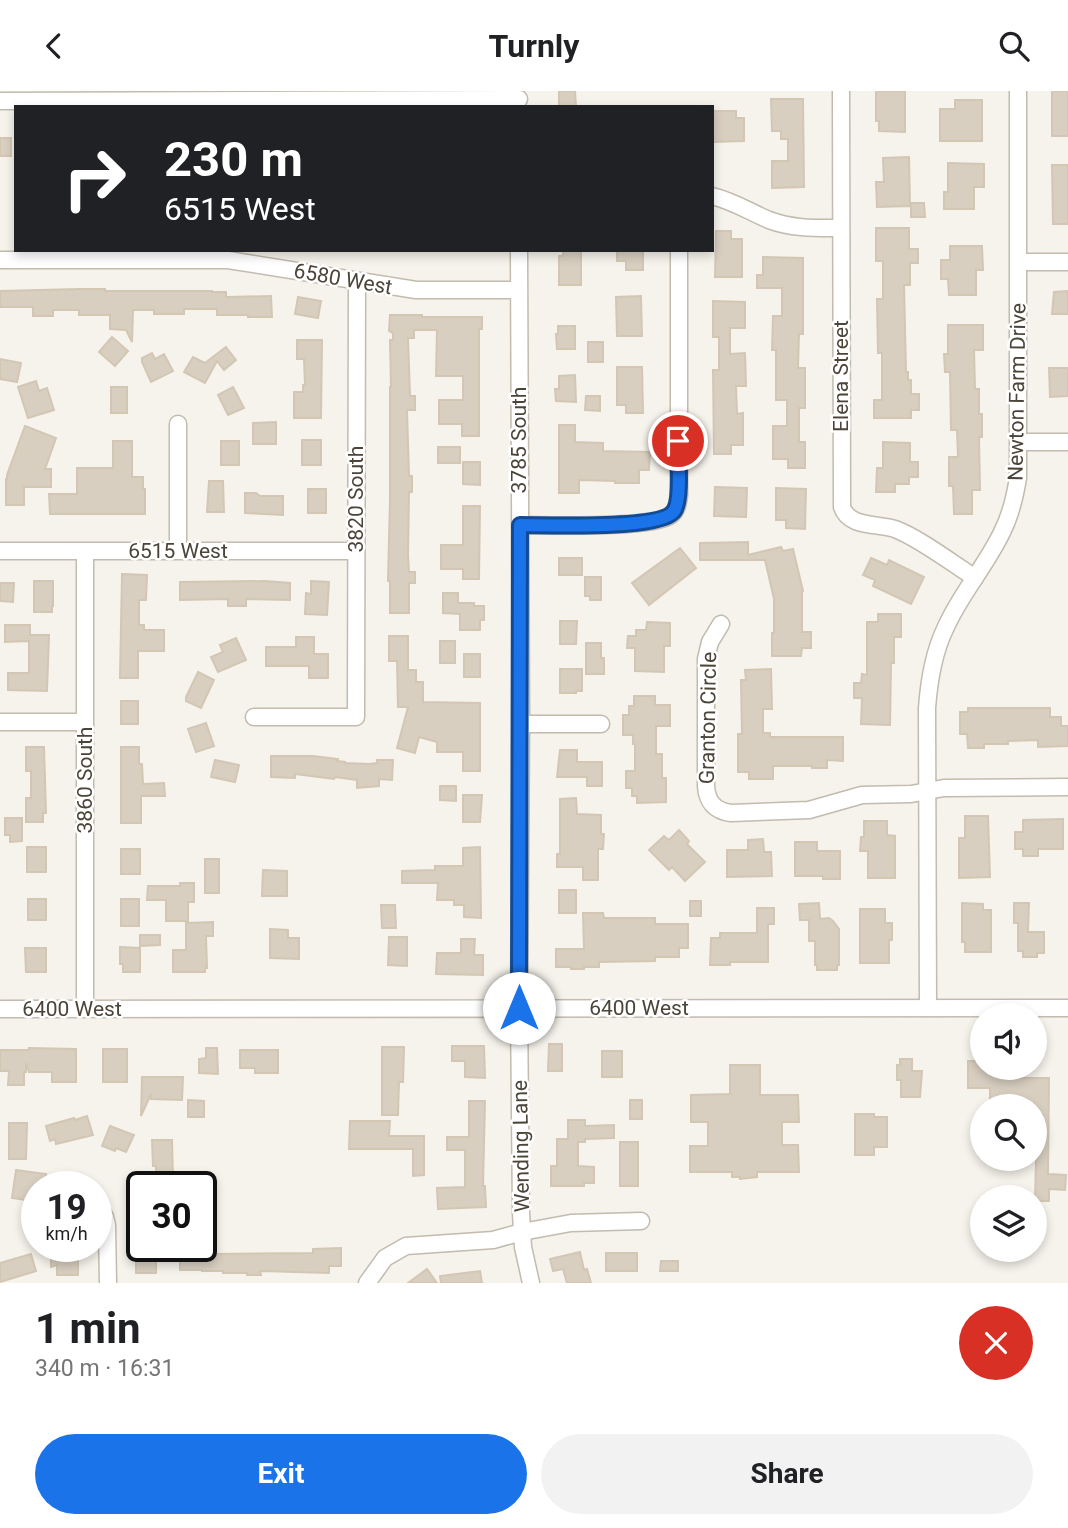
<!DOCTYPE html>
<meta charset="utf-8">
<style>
:root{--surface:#fff;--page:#f2f2f2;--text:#202124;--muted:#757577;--accent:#1a73e8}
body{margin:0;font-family:Roboto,sans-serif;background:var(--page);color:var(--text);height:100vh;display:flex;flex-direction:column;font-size:26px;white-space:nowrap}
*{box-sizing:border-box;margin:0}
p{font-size:23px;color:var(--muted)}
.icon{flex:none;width:38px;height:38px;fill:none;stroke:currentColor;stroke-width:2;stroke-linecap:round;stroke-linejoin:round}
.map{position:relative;height:1192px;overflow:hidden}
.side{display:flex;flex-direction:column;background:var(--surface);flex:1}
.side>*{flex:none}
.top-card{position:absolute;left:14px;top:14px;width:700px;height:147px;border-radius:0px;box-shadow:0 4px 10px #0003;background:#202124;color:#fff;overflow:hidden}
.fabs{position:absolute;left:970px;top:912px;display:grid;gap:14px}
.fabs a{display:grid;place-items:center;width:77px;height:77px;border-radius:50%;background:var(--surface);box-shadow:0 4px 10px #0003;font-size:35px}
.speed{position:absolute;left:21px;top:1080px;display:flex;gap:14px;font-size:35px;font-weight:700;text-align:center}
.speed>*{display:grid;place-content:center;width:91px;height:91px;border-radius:50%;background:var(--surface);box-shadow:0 4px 10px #0003;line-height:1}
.speed small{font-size:18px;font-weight:400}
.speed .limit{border:4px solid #111;border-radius:10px;background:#fff;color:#111}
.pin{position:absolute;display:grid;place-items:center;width:60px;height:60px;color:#fff;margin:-30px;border:4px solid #fff;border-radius:50%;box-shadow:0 2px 7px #0007}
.me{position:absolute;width:77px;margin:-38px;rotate:0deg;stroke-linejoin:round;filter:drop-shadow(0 0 5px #0008)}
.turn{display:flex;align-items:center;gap:24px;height:147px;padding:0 35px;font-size:32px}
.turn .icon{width:91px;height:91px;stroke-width:2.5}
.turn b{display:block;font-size:49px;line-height:60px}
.round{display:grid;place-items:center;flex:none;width:74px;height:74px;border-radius:37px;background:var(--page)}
.headline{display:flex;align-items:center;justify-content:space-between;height:119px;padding:0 35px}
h1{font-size:42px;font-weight:700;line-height:52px}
.cta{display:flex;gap:14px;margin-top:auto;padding:14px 35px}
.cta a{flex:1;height:80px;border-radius:42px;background:var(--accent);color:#fff;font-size:28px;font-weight:700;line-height:80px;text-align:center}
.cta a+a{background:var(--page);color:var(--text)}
header{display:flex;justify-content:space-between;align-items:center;height:91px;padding:0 35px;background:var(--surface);font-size:32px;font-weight:700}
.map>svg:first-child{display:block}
</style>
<header><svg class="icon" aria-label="back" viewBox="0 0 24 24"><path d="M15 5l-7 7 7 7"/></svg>Turnly<svg class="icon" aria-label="search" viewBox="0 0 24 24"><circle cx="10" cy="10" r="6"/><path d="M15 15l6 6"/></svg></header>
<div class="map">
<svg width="1068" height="1192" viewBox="0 0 1068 1192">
<rect width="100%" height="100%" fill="#f6f3ec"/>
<path fill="#d8cfc1" stroke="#d3c7b4" stroke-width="2" d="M559,0H575L576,16H559Z
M876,0H905V41L879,40V30H876Z
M1052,0H1068V45H1052Z
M771,8H803L804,96L772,97V70H788V48H781V40H772Z
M955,9H982V50H940V18H955Z
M712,20H736V27H744V50L712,51Z
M0,47H11V65H0Z
M909,66L910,115L877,116L876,91H884L883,67Z
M948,72L984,73V96H974V118H944V101H948Z
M1052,74H1068V133H1053Z
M911,112H924L925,126H911Z
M876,137H909V158H918V172H910V194H904L906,281H908V289H911V303H919V319H911V327H874V309H882V262H878L877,208H883V170H876Z
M716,140H731V148H742V186H715Z
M950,155H982L983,179H976V204H949L948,188H941V169H950Z
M563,159H581V194H559V165H563Z
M617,159H643V179H626V170H617Z
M763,166L803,167V243H799L798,277H805V317H799V351H805V377H788V368H773V335H787V309H776V259H772L773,225H782V197H757V184H763Z
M79,198H105V200H212V201H226V206L271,205L272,226H248V224H217V218H184V223H154V219H133L132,251L126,239L110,238V224H79V219H53V225H33V216H0V200Z
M1068,200V223H1052L1054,201Z
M641,205L642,245H617L616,206Z
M298,206L321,210L318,227L295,223Z
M713,210L745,211V237H730V263L745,262L746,295H736L737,323L743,322V354H731V363H714L713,279H719V246H713Z
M390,224H422V226H482V238H479V345H462V333H439V309H463V285H436L437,239H414V247H408L410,305H415V319H407L409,385H412V401H409L408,464L409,481H415V492H409V522H390V490H388L390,408V296H391L390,249H393V242L389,240Z
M948,234H983V259H974L975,298H979V323H982V346H979L980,399H972V423H954L953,395H949V366H958L957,339H951L950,281H945L944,263H948Z
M558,235H575V258H557L556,243H558Z
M112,246L128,260L115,275L99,261Z
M297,249H322L321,327H294V301H303V294H305L304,268H297Z
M588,251H603V271H588Z
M226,256L236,269L224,279L217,270L205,292L184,281L193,266L205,272Z
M152,262L155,268L164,263L173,280L151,291L142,271V267Z
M0,268L21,272L17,291L0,288Z
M617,276H642L643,322H626V314H617Z
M1049,277H1068V305L1050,306Z
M575,284L576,311L556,310L555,298H559V285Z
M36,290L39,300L47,297L54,319L28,327L18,296Z
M111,296H127V322H111Z
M233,296L244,317L228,324L218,304Z
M586,305H600V320L585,319Z
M276,331V353H253V332Z
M559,334H575V351L603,352V360L650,361L649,379H639V392H615V390L579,389V402H559Z
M25,335L56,347L45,378H51V396H24V414H6V388H7V384Z
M302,349H321V374H302Z
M113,350H132V386H143V398H145V423H50L49,403H77V377H113Z
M221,350H239V374H221Z
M883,351L910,352V371H918V386H909V393H895V401H876L877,377H883Z
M438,356H460V372H438Z
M463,371H480V394L463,393Z
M209,390H223L224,421H207Z
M715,396L747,397L746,426L714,425Z
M776,397L806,398L805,438L786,437V429H776Z
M308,398H326V422H308Z
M245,402H256L260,405H283V424L245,422Z
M463,415H480L479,488H463V478H441V454H463Z
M748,451V464L781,456L783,460L793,458L803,500L802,501V541H811V557H802L801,565H772V542H774V508L765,469H700V452Z
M680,457L696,477L649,514L632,492Z
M559,467H582V484H559Z
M871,467L887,474L889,469L924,486L911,513L873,495L875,489L863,484Z
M122,483L147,484L146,509H139V534H144V539H164V560H138V587H120Z
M585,486H601V509H590V505H585Z
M34,490H53V515H52V521H34Z
M265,490L290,492V509L246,508V515H228V508L180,509V491Z
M311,490L329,491L327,524L305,523L306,502L311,503Z
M0,492H14L13,511L0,510Z
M443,502H458V512H474V515H484V529H480V539H460V523L443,522Z
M878,523H901V546H894V572H891L890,634L861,633L862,607H854V592H861L862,583L867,584V531H878Z
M560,530H577L576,553H560Z
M647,531L670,532V555H664V581L635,580V557H627L628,545H636V539H646Z
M5,534H30V544H49L47,600L8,599V582H29V550L5,551Z
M389,545H408V579H416V591H423V611L480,612V680H463V661H437V651L419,646L415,662L397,657L408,616H398L397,570H389Z
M296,546H314V563H328V587H309V575H266V556H296Z
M236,547L246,569L218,581L211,566L223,561L220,554Z
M440,550H455V572H440Z
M586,552H601V567H604V583H586Z
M464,563H480V586H464Z
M560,578H582V600H576V602H560Z
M771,578L772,618H763V642H770V646H843V670L827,669V677H812V675H773V688H749V681H738V643H742L741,589H746L745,579Z
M198,581L214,589L201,617L186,610V606Z
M634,605H655V614H670V635H656V663H662V687H666V711L637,712V705H632V697H626V680H635V653H633V644H623V624H629V615H634Z
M121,610H138V633H121Z
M968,617H1050V626H1061V635H1068V655L1038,656V649L1008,650V653H984V657H968L967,643H960V621H968Z
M206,632L214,655L196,661L188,638Z
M26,656H44L46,722H43V731H26V707H31V680H26Z
M121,656H139V673H142L143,693L164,692L165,705H141V732H121Z
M560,659H577V671H602V695H587V686H557Z
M271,665H313L338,668L337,670L345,671V672L370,673L377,672V669H393L392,689L379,688V695L357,697V689L335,686L334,688L295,683V687L271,686Z
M215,669L239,674L235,691L211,686Z
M440,695H456V710L440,709Z
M463,704H482L480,731H463Z
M576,707L577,723L601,724V743H604L603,758H598V789H583V776H557V763H560V708Z
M965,725H988L990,786L959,787V747H965Z
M5,727H22V750L10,751V744H5Z
M1063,728V758H1038V765H1023V758H1015V741H1023V729Z
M864,730H887V744L895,745V787H868V760H860L861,746H864Z
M679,739L689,750L687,753L705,771L685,790L672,776L669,779L649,759L664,745L669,749Z
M763,748L764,761H771L772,785L727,786V759H748V749Z
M795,751H817V760H840V788H823V785H795Z
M27,756H46V781H27Z
M480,756L481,827L464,826V814H454V809H437L438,792H402V780L435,779V775H463V757Z
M121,758H140V783H121Z
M205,768H219V802H205Z
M263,779L287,780V805H262Z
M180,792H194V811H188V830H166V809H147L148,795H180Z
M559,799H576V822H559Z
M28,808H46V829H28Z
M121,808H139V835H121Z
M690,810H701V825H690Z
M819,812L820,828L829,827L833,830L839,838V874H837V879H817V874H815V850H809V829H800L799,813Z
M962,812L983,813V819H991V861H965V851H962Z
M1014,812H1029L1028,841H1044V862H1037V866H1023V860H1018V832H1014Z
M381,814H395L396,837H382Z
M757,817H774V833H768V871H730V874H710L711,847H720V842H757Z
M860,818H885V832H892V849H889V872H860Z
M583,822H603L604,827H655V833H688V857H679V866H655V870L599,871V876H584V878H571V876H556V858H584Z
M213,831V845H206L207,877H205V881H173V859H186V832Z
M270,838L288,839V847H299V868L270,867Z
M140,844H160V854L140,855Z
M389,846H407V875L388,874Z
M461,848H475L474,864H483V884L436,883L437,862H461Z
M120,856L140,857V881H123V873H120Z
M25,857H46V881H26Z
M549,953H562V980H548Z
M452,955H484L485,987L465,986V970H452Z
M382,956H404L403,991H399L398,1024H382Z
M29,957L76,958V991H52V981H29L26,972V981H24V994H8L9,980H0V959H29Z
M206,957H217L218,983L199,982V968L206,967Z
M103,958H127V991H103Z
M240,959H278V982H255V977H240Z
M602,960H622V986H602Z
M900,968H912V980H922L920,1006H901V989H897V974H900Z
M968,970H982V976H1009V987H1049L1048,1083L1066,1084L1065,1099L1049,1098V1110H1035L1036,1068H1034V1015H990V997H968Z
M730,974H760V1004H798L799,1031H782V1054H798L799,1081H757V1086L740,1088V1086H732V1081H690V1055H708V1031H691V1004L730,1003Z
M142,986H183L182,1009L151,1008V1003L141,1025Z
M188,1009L204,1010V1026H188Z
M630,1009H642V1028H630Z
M469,1010H485L483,1095H485L486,1116L438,1118L437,1097L465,1096V1059H447V1046H469Z
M855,1023H874V1026H887V1056H874V1064H855Z
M87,1025L93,1044L56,1053L55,1048L50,1050L46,1035L74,1027L75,1029Z
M568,1029H585V1035L614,1034V1047L585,1048V1051H578V1075L594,1076V1092H584V1095H551V1075H557V1048H568Z
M350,1030H390L389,1045H424V1084L413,1085V1058H349Z
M9,1032H27L26,1068H9Z
M110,1035L134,1044L126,1061L116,1057L115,1060L102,1055Z
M152,1049H172L173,1087H156V1075H153Z
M620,1051H638V1095H620Z
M16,1079L46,1083L44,1096H37V1103H34L33,1110L12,1107Z
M201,1154H214V1162L216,1163L313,1162V1158L341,1157V1175H329V1182L260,1180L261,1184H247V1182H223V1180H202V1179H180V1155H201Z
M51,1155H76V1159H78V1184H57V1174L51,1176Z
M138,1155H156V1182H136V1159H138Z
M580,1161L584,1179L587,1178L591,1192H567L563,1178L553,1180L550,1168Z
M606,1162H637V1180H606Z
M31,1163L36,1180L0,1191V1172Z
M661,1170H678V1180H660Z
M427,1178L437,1192H408Z
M480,1180L482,1192H441L440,1185Z"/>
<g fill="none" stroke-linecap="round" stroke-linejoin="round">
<defs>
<path id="minor" d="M841,0L842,416C849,437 877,432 895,438C919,447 952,472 975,487
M0,10L519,8
M712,105C733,110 750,121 769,129C793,138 816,137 841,137
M519,159L521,633L519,917L521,1122L523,1156L531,1192
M0,169H228L416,199H519
M1018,171H1068
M178,333V460
M1019,351H1068
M520,434C547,434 652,438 671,424C677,419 678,412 679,404V159
M0,460H356
M721,533L710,551L706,568V695C707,711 715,720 731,722L809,719L862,704L911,703L944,697L1068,696
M254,626H356L357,190
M0,631H85
M521,633H601
M928,917L927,617C929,590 933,563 945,538C960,503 987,474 1003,439C1011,423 1015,405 1018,387V0
M0,918L1068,917
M85,918V460
M96,1110L105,1126L107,1134L108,1192
M367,1192L385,1167L406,1155L493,1149L522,1141L571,1132L641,1130"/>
</defs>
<use href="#minor" stroke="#c2bbae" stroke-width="19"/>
<use href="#minor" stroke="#fff" stroke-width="16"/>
</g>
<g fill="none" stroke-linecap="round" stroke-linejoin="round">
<defs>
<path id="route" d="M519,917L520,434C546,434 661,439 674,420C682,409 678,365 678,350"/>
</defs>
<use href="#route" stroke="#114b97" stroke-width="18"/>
<use href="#route" stroke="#1a73e8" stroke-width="12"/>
</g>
<g text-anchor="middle" stroke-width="5" stroke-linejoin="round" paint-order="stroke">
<g font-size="21" fill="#4b4439" stroke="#fff">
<text transform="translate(343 188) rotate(10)" y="7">6580 West</text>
<text transform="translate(841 285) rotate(-90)" y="7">Elena Street</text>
<text transform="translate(1017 301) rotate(-89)" y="7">Newton Farm Drive</text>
<text transform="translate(519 349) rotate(-90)" y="7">3785 South</text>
<text transform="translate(356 408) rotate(-90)" y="7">3820 South</text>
<text x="178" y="467">6515 West</text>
<text transform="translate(708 627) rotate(-89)" y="7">Granton Circle</text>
<text transform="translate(85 689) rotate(-90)" y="7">3860 South</text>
<text x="639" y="924">6400 West</text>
<text x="72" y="925">6400 West</text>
<text transform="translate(521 1055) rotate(-91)" y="7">Wending Lane</text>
</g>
</g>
</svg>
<div class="fabs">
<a><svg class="icon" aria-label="sound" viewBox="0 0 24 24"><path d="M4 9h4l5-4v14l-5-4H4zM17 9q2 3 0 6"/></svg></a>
<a><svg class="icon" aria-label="search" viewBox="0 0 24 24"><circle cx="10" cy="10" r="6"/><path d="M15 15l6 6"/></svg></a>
<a><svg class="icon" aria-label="layers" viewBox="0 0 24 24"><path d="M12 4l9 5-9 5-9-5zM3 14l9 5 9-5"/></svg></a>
</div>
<div class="speed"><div>19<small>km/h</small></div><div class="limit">30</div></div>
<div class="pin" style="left:678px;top:350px;background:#d93025"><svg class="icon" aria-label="arrive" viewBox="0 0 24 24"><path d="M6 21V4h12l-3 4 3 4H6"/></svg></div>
<svg class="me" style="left:519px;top:917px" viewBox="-20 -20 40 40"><circle r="19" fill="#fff"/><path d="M0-13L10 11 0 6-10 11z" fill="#1a73e8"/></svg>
<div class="top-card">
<div class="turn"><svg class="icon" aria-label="right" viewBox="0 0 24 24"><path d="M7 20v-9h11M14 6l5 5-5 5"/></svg><div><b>230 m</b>6515 West</div></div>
</div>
</div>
<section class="side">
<div class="headline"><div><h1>1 min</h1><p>340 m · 16:31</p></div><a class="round" style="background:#d93025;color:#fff"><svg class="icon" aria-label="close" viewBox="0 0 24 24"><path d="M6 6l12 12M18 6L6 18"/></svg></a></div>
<div class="cta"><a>Exit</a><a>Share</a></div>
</section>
